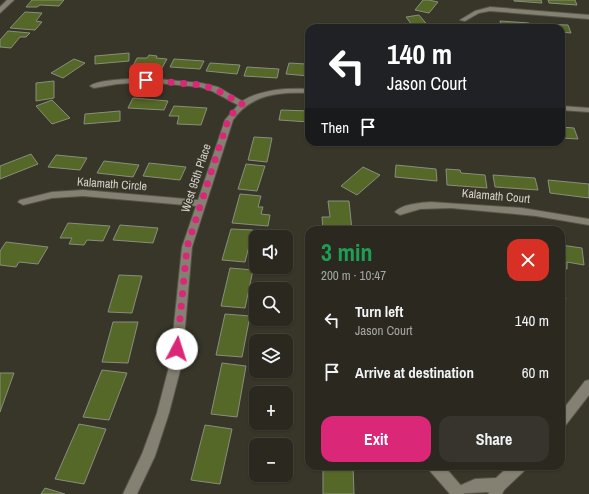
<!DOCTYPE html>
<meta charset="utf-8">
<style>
:root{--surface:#2a281f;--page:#36342c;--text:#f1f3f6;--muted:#a5a6a4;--line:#46443d;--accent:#db2777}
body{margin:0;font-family:"Archivo Narrow",sans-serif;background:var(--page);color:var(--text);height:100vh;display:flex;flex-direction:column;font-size:15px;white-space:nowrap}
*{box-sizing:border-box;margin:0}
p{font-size:13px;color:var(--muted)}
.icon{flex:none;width:22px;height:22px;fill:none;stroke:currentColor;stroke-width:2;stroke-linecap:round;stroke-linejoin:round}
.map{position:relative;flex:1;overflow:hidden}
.side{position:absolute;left:305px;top:226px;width:260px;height:244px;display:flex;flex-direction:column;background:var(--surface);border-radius:12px;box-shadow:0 1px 3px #0004,0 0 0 1px var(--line)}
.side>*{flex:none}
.hud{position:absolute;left:305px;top:24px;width:260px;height:122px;border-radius:12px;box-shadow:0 1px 3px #0004,0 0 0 1px var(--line);background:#202124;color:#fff;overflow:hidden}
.tools{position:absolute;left:249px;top:230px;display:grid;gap:8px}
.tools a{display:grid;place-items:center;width:44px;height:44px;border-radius:8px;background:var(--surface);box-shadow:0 1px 3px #0004,0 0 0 1px var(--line);font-size:20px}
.pin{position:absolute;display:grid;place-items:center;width:34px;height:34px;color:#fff;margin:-17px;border-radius:8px;box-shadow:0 2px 6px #0006}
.me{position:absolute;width:44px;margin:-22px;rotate:5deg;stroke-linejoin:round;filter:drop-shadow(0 0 3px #0008)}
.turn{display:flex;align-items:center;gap:14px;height:84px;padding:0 16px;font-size:18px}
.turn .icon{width:52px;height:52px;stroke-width:2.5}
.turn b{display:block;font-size:28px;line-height:34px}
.then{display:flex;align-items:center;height:38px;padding:0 16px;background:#0003;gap:8px;font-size:15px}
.round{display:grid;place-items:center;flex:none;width:42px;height:42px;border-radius:12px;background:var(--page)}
.summary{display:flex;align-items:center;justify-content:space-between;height:68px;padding:0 16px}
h1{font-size:24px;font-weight:800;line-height:30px;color:#1e9e55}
.cta{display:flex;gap:8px;margin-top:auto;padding:8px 16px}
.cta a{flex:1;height:46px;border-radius:12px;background:var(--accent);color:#fff;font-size:16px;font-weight:800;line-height:46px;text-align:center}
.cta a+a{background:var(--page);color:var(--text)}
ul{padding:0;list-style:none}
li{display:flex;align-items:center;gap:12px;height:52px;padding:0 16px}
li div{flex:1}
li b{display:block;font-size:15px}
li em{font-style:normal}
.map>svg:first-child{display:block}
</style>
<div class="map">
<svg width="589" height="494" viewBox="0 0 589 494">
<rect width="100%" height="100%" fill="#383629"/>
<path fill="#556827" stroke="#888e7f" d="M32,0H64L59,6L40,5L37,7H26Z
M423,0H429L438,2L429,13L415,10Z
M514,0H541L542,3L514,1Z
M548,0H575L577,5L549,3Z
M25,12L42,13L36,21L42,22L35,30L10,28Z
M419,15L430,28H408L406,25H412L406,17Z
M500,21L529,23L531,28H502Z
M538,24L568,25L571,33L561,32V28H539Z
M8,31L30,33L26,37H20L11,48L0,47V40Z
M129,53V61L95,64V56Z
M149,55L157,56L156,58L167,59L162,68L133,66L137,58H147Z
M74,59L85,63L63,78L51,73Z
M174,59L204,61L200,69L170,67Z
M210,63L240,65L237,74L206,71Z
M289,63L306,64V67H309V76L286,74Z
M247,67L279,69L277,78L244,76Z
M54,81V98L36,101V83Z
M133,98L168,101L164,110L128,108Z
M52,100L70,118L52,124L36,106Z
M174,106L207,108L201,125L177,124L179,116H169Z
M281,110L309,111V122L279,120Z
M120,111V121L84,124L85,114Z
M561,127L574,128L578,139L561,138Z
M254,137L272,138L267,162L248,160Z
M31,154L38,164L0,179V166Z
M56,155L87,158L80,170L48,167Z
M104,161L139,165L133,177L97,173Z
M149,163L186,167L180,180L143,176Z
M246,164L265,166L257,191L238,189Z
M396,165L436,169L437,181L395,177Z
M363,167L380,175L357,195L341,186Z
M446,169L460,170L461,173L485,175L487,188L447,185Z
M493,175L535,178L538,190L495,187Z
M548,180L589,184V198L550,193Z
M240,194L261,196L258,207H263L261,214L270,215L268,226L232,223Z
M328,201H349L352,230H323L322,217H330Z
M68,223L110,226L103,241L87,240L84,245L69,244L72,238H60Z
M120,225L158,228L153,243L113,240Z
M231,229L253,230L245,262L222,260Z
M6,242L48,247L38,264L19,262L16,267L0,265V251Z
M561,245L582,248L584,265L567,262V269L561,268Z
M230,268L253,270L245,308L221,306Z
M119,275L142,276L132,313L108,312Z
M561,296L566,298L561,317Z
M225,314L250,316L242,357L216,355Z
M113,322H138L128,363L102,362Z
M222,363L246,366L237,417L211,414Z
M102,370L127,373L109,420L83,417Z
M0,373H14L0,412Z
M79,424L106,429L84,484L55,479Z
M205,425L232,429L220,484L191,480Z
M323,466H353L354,494H323Z
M45,488L65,494H41Z"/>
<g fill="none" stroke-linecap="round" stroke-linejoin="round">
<defs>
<path id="street" d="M7,0H14L0,13V7Z
M490,7L589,15V19L490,11L479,13L465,21L460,20L475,11Z
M146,78L201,83L218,87L242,101C263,89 285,88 309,89V93C279,92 251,94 233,120L192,247L182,363L169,413L155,456L137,494H123L142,454L157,413L170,363L182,247L196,206L83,196L52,198L23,205L18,202L20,200L52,192L83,190L198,200L225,120L238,105L212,91L200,87L146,82L117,84L94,88L90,86C98,79 134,79 146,78Z
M561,106L589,108V112L561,110Z
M430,202L522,208L589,219V225L536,216L451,208L420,209L400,215L395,212C402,204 420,203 430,202Z
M428,466H444L463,488L464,494H450L430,471Z"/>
<path id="secondary" d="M589,380V395L565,426L561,428V412L585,381Z
M509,466H526L524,471L504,490L502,494H488L489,492L450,494L452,489L475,479L496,478Z"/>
</defs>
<use href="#street" stroke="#565448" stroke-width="2"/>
<use href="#secondary" stroke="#565448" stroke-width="2"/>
<use href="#street" fill="#848173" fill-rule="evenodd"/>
<use href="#secondary" fill="#848173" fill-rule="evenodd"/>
</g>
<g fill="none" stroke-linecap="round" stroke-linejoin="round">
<path stroke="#db2777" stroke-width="7" stroke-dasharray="0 12.6" d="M146,80L201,85L215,89L242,104L232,114L228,120L187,247L177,349"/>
</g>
<g text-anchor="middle" stroke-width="3" stroke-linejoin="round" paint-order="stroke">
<g font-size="12" fill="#d3d1c9" stroke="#383629">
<text transform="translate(196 178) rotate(-72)" y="4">West 95th Place</text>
<text transform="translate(112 184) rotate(4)" y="4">Kalamath Circle</text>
<text transform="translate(496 196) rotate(5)" y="4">Kalamath Court</text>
</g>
</g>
</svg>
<div class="tools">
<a><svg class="icon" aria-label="sound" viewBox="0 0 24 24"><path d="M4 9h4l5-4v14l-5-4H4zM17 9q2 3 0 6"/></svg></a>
<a><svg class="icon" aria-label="search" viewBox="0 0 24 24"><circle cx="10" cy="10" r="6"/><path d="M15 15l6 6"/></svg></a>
<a><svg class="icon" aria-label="layers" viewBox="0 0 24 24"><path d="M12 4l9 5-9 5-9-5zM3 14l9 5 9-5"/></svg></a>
<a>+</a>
<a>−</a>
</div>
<div class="pin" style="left:146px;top:80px;background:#d93025"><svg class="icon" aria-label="arrive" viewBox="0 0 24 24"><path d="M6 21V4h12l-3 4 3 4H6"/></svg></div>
<svg class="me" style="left:177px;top:349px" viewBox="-20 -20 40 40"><circle r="19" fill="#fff"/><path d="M0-13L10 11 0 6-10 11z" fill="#db2777"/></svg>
<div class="hud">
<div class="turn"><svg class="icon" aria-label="left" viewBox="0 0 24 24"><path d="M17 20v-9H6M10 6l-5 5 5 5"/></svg><div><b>140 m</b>Jason Court</div></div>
<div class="then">Then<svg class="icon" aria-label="arrive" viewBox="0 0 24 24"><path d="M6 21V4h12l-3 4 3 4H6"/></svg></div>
</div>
<section class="side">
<div class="summary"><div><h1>3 min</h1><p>200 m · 10:47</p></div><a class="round" style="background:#d93025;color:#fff"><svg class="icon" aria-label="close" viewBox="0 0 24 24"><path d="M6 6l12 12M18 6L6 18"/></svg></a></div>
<ul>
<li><svg class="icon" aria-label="left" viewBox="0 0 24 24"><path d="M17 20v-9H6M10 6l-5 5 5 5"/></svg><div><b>Turn left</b><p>Jason Court</p></div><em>140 m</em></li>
<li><svg class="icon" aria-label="arrive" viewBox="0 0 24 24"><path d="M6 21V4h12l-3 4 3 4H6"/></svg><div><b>Arrive at destination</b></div><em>60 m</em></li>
</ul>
<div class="cta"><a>Exit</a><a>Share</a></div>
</section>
</div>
